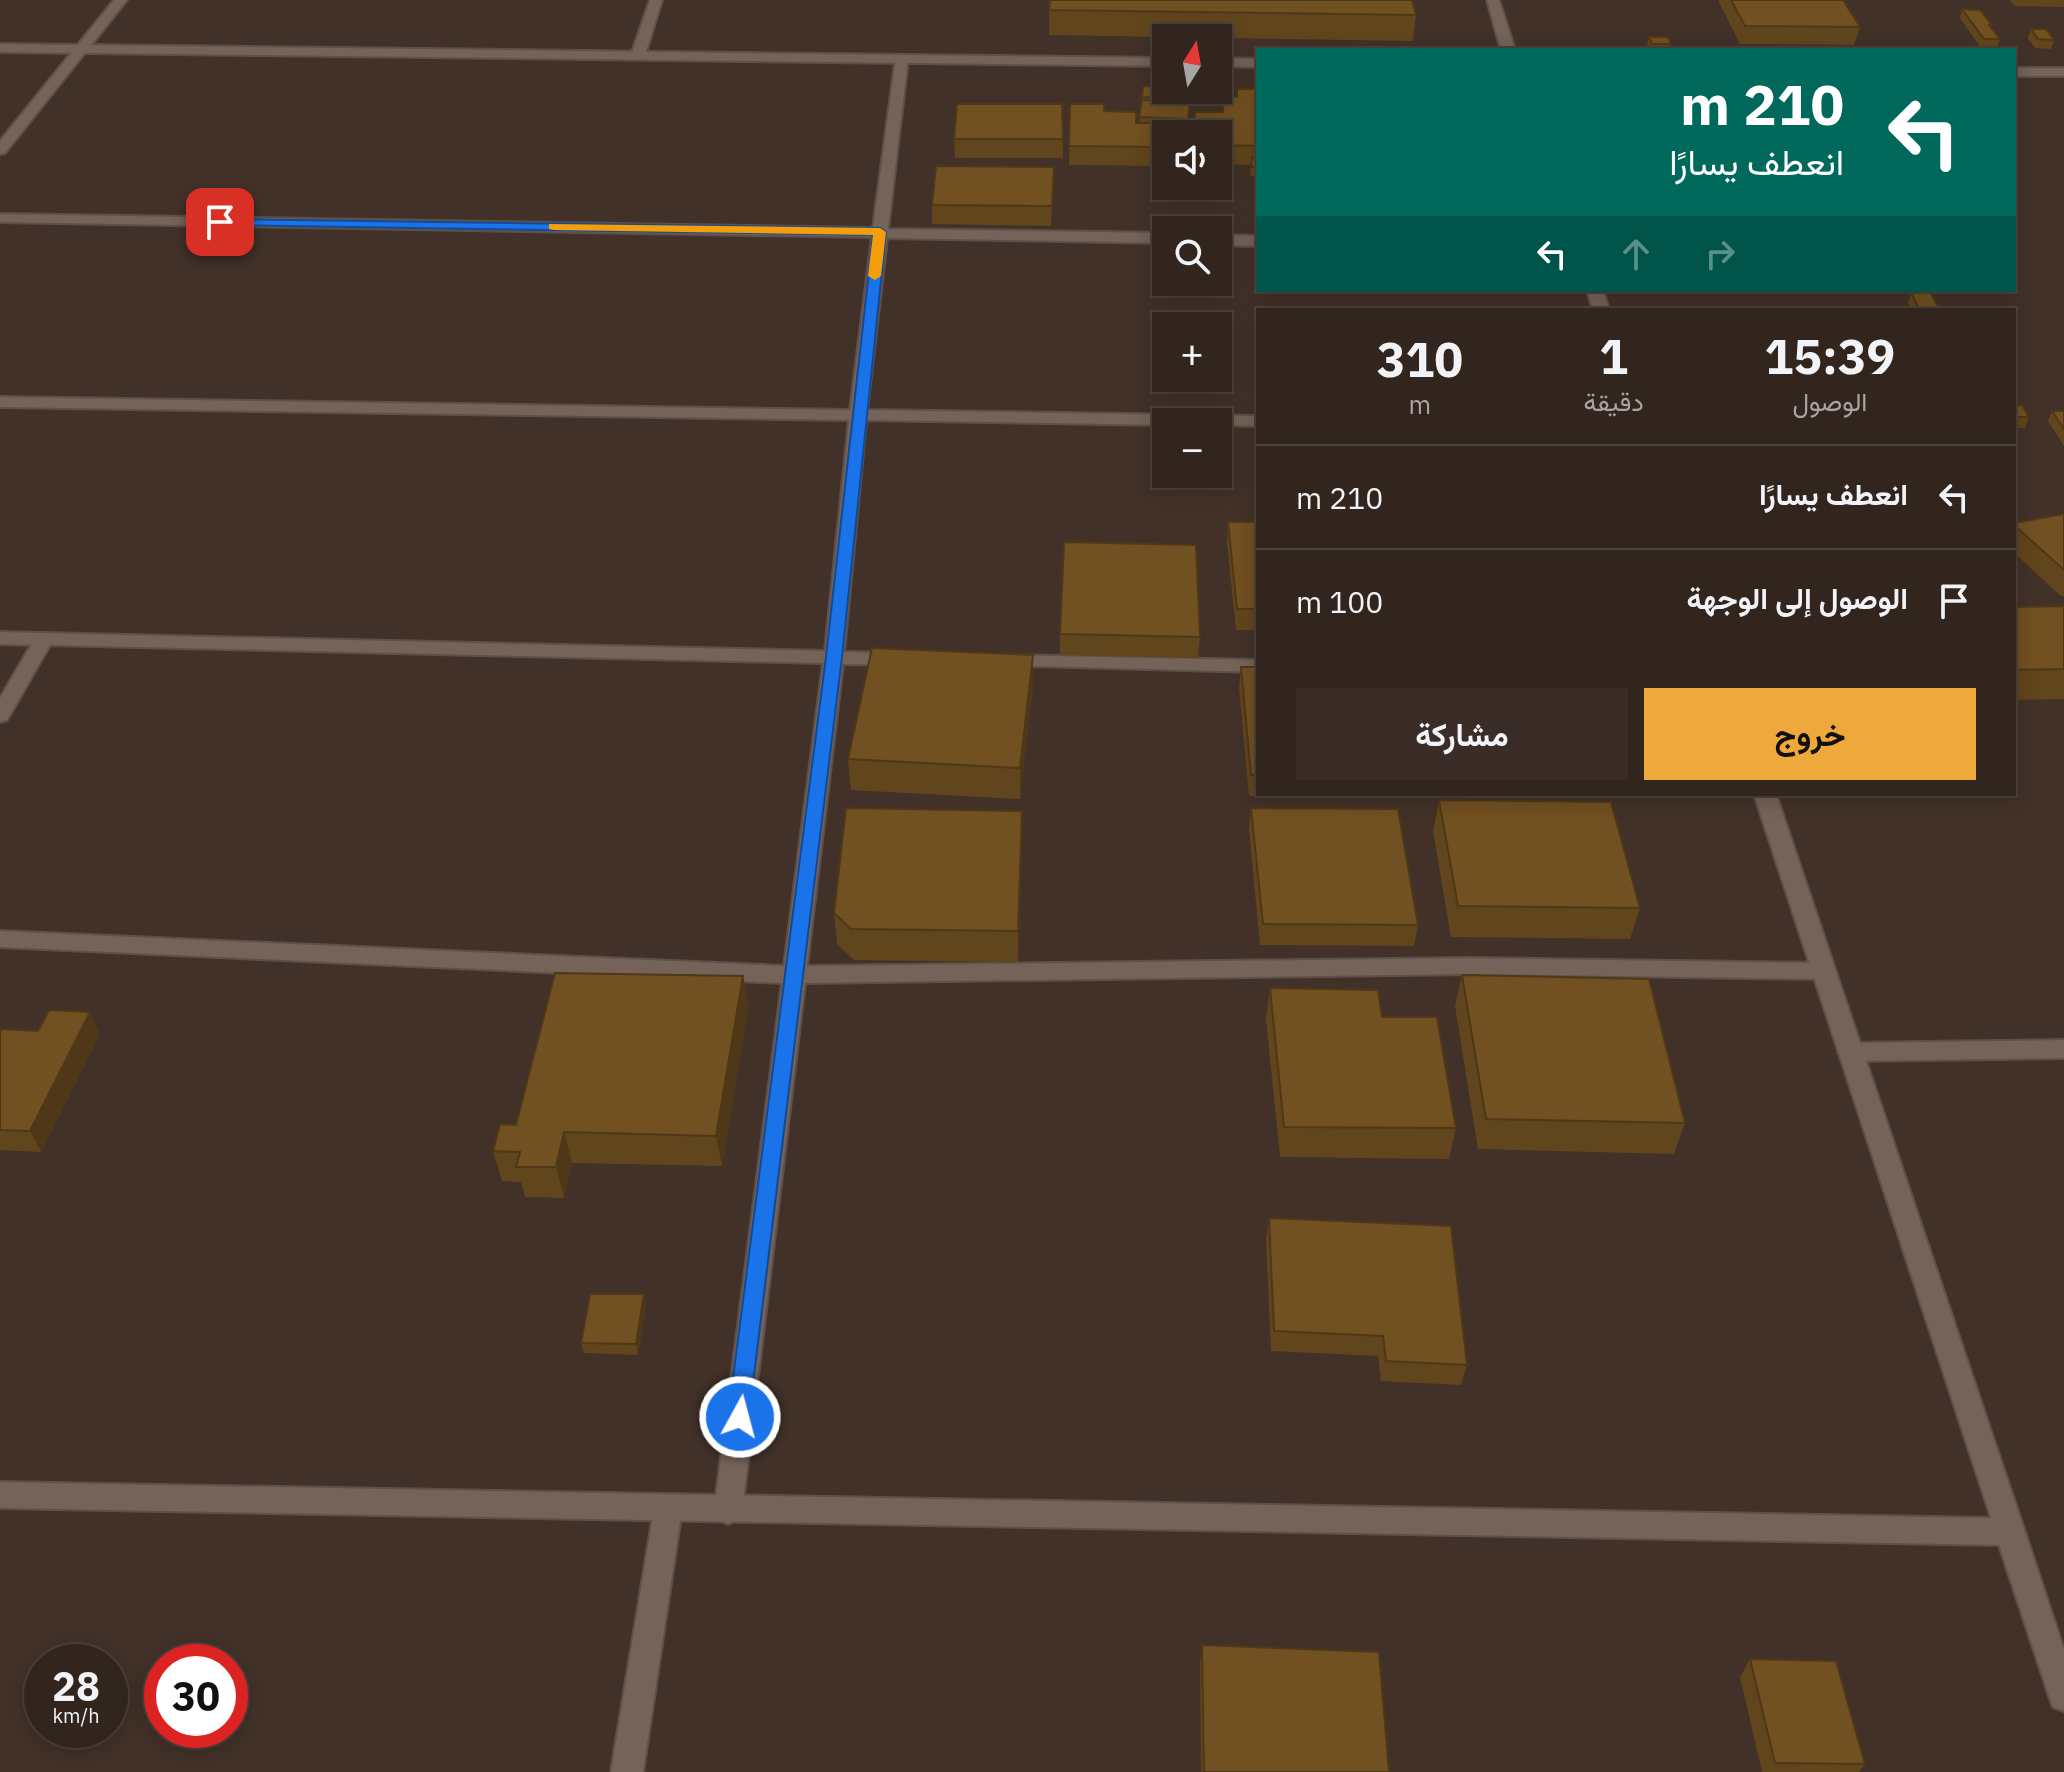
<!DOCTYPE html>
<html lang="ar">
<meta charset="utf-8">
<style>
:root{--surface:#32251e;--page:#3a2d27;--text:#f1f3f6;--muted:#a8a5a4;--line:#4d423c;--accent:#eea83c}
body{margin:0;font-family:"IBM Plex Sans",Vazirmatn,sans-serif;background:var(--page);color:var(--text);direction:rtl;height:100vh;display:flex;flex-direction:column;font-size:30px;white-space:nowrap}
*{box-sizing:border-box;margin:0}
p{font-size:26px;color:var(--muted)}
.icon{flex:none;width:44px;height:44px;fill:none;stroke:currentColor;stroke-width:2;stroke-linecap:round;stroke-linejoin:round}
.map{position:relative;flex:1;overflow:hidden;direction:ltr}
.details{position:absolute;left:1256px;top:308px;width:760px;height:488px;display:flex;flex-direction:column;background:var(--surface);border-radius:0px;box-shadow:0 4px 20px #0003,0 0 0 2px var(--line);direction:rtl}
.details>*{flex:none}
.hud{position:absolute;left:1256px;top:48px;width:760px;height:244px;border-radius:0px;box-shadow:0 4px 20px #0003,0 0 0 2px var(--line);direction:rtl;background:#00695c;color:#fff;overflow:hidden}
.needle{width:52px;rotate:11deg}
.buttons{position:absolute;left:1152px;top:24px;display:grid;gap:16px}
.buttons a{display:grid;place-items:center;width:80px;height:80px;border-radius:0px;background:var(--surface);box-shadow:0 4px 20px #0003,0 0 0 2px var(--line);font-size:40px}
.speed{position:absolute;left:24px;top:1644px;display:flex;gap:16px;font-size:40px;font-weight:700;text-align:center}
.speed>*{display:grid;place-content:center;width:104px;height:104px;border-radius:50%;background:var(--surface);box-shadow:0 4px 20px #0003,0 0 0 2px var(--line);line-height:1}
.speed small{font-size:20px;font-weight:400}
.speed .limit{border:12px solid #d22;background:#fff;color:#111}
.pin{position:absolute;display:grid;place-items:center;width:68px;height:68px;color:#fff;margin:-34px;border-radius:16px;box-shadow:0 4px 12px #0006}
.me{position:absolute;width:88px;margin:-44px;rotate:7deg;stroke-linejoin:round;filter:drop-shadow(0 0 6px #0008)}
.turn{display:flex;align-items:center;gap:28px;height:168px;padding:0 40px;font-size:36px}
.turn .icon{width:104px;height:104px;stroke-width:2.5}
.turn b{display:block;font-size:56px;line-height:68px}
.lanes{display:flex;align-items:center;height:76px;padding:0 40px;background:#0003;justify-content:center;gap:40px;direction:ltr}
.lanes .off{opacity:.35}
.eta{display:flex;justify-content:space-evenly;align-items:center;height:136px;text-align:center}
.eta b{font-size:48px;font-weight:700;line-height:56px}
.button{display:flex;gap:16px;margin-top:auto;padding:16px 40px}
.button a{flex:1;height:92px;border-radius:0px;background:var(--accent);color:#111;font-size:32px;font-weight:700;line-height:92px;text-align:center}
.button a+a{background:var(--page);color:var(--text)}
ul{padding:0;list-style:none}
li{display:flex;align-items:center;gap:24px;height:104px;padding:0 40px;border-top:2px solid var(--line)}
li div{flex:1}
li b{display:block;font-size:30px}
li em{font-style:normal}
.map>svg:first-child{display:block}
</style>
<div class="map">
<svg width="2064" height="1772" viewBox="0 0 2064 1772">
<rect width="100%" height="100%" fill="#423128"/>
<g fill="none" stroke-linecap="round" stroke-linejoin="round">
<defs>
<path id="minor" d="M114,0H127L5,153L0,154V141Z
M650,0H662L645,55L638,59L631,55Z
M896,56L908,59L888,229L1166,233V243L887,238L867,410L1258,416V426L1218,425V422L1166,425L866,420L844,652L899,653L909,659L899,665L843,664L807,966L1467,958L1822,963L1830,965L1833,971L1830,977L1822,979L1467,974L805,983L742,1511L738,1520L728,1524L718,1520L714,1511L782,983L0,947V931L784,966L823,663L50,645L7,720L0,722V698L31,645L0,644V632L825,651L849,420L0,407V397L850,410L872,237L0,222V214L873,228Z
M1218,235L1258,236V246L1218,245Z
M1005,655L1258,660V672L998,665L995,661Z
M2064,1040V1058L1850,1061L1842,1058L1838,1052L1842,1046L1850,1043Z
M668,1496L678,1500L682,1509L643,1772H611L654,1509L658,1500Z"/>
<path id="tertiary" d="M1487,0H1499L1515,50H1501Z
M0,44L1166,58V66L0,52Z
M1218,58L1258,59V67L1218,66Z
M2014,68H2064V76H2014Z
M1587,290H1603L1609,310H1593Z
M1754,794H1776L2025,1532L2064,1650V1711L2053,1707L2049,1696L1999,1545L0,1508V1482L1991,1518Z"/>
</defs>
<use href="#minor" stroke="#5e4f48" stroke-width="4"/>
<use href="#tertiary" stroke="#5e4f48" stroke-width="4"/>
<use href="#minor" fill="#756258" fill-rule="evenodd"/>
<use href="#tertiary" fill="#756258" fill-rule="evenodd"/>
</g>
<path fill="#61451c" d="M1719,0H1843L1860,27L1854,45L1740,44L1719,2Z
M2009,0H2064V7L2015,6Z
M1962,9L1992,25L1991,28L2000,39L1997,48H1981L1960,18Z
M1049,10L1416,15L1413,41L1049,35Z
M2031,29L2054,40L2051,49L2035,48L2028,38Z
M1649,37L1671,44L1670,50H1649L1647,46Z
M1143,86L1187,90V102H1190L1187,128H1176L1166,134V166L1069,165L1070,104L1104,111L1139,123Z
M1237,89H1258V177L1250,176L1251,165L1218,164V134H1194L1195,112H1222L1223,97H1237Z
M1062,104L1063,158H955L954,139Z
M1053,186L1051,226L932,224V205Z
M1911,293L1940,310H1912L1908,303Z
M2014,405L2029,417L2025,428H2014Z
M2052,411H2064V446L2048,421Z
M2064,514V596H2061L2014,553V523Z
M1228,522H1258V630H1236L1227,543Z
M2064,606V699L2014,700V607Z
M1060,634L1200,637L1198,658L1060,655Z
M1241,667H1258V794H1388V797L1249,796L1239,688Z
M1033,686L1020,799L851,790L848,759Z
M1491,794H1609L1608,795Z
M1439,800L1640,908L1630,939L1451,937L1433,831Z
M1251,808L1418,925L1414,946L1260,945L1249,829Z
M1022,842L1018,962L854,960L837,944L834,913Z
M1462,975L1685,1123L1674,1154L1478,1149L1455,1006Z
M743,976L748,1007L722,1166L572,1163L564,1198L525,1197L521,1182L502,1181L493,1151L516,1125Z
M1270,988L1382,1017L1456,1128L1449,1159L1280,1157L1266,1019Z
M0,1029L100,1034L41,1152L0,1150Z
M1269,1218L1467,1365L1461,1385L1381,1381L1378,1356L1271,1351L1266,1239Z
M646,1305L638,1355L584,1353L581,1343Z
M1202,1645L1389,1772H1201L1200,1663Z
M1750,1659L1865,1764L1859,1772H1762L1740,1677Z"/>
<path fill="#4f3817" d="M1033,655V686L1020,799V768Z
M1022,811V842L1018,962V931Z
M743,976L748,1007L722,1166L716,1136Z
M90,1012L100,1034L41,1152L30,1131Z
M564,1132L572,1163L564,1198L556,1167Z
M644,1294L646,1305L638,1355L636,1344Z"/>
<path fill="#715021" stroke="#4f3817" stroke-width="2" d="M1050,0H1412L1416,15L1049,10Z
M1731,0H1843L1860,27L1745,26Z
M1962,9L1980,10L1992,25H1989L2000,39H1984Z
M2031,29H2046L2054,40L2038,39Z
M1649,37H1668L1671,44H1652Z
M1143,86L1166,87V90H1187V98L1142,97Z
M1237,89H1258V146L1218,145V134H1204V124H1195V112H1223V97H1237Z
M1142,100L1190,102L1188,119L1139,117Z
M957,104H1062L1063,139H954Z
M1070,104H1104V111L1136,112V123H1176V134H1166V147L1069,146Z
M1252,157L1258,158V167H1251Z
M936,166L1054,167L1052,206L932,205Z
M1911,293H1931L1940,310H1920Z
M2014,405H2022L2029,417H2014Z
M2052,411H2064V429Z
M2064,514V570L2014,525V523Z
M1228,522H1258V609H1237Z
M1064,542L1196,545L1200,637L1060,634Z
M2064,606V669L2014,670V607Z
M872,648L1033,655L1020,768L848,759Z
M1241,667H1258V775H1251Z
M1439,800L1611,802L1640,908L1458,906Z
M846,808L1022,811L1018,931L851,929L834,913Z
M1251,808L1398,809L1418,925L1263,924Z
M555,973L743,976L716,1136L564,1132L556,1167H516L520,1152L493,1151L500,1124L516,1125Z
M1462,975L1649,979L1685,1123L1486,1119Z
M1270,988L1378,990L1382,1017H1437L1456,1128L1284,1127Z
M49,1010L90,1012L30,1131L0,1130V1029L38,1031Z
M1269,1218L1451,1226L1467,1365L1386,1361L1383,1336L1274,1331Z
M590,1294H644L636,1344L581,1343Z
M1202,1645L1379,1652L1389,1772H1204Z
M1750,1659L1836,1661L1865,1764L1775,1763Z"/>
<path fill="#1a73e8" stroke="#114b97" stroke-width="2" d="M216,219L880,228L886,232L842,657L748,1424L740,1427L732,1424L728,1417L826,657L873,235L220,225L216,224Z"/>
<path fill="#f59e0b" d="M549,224L880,228L886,232L881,276L875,280L868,276L873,235L554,230L549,229Z"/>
</svg>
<div class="buttons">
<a><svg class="needle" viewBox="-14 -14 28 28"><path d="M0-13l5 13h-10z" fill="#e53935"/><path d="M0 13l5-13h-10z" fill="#a8a5a4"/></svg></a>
<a><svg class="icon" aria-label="sound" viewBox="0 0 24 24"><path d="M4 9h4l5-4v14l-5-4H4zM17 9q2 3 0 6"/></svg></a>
<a><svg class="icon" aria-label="search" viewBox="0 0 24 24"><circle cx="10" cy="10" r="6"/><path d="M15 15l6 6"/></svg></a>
<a>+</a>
<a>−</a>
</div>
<div class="speed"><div>28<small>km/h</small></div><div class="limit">30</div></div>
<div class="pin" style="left:220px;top:222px;background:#d93025"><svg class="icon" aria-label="arrive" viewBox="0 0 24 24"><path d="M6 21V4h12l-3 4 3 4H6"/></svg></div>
<svg class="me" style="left:740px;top:1417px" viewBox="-20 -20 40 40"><circle r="17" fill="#1a73e8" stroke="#fff" stroke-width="3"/><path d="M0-11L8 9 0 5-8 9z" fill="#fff"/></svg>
<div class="hud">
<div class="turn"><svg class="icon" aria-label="left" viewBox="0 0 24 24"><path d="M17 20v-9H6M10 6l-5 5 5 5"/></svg><div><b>210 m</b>انعطف يسارًا</div></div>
<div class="lanes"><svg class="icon" aria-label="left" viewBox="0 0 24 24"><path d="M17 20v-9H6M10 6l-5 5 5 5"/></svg><svg class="icon off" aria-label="ahead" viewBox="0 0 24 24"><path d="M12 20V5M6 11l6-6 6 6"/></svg><svg class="icon off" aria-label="right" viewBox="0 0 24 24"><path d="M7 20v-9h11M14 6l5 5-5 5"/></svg></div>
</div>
<section class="details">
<div class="eta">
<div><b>15:39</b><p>الوصول</p></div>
<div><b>1</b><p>دقيقة</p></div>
<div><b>310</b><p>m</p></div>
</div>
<ul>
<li><svg class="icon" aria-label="left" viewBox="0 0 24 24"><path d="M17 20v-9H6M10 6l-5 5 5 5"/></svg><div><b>انعطف يسارًا</b></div><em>210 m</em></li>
<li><svg class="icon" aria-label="arrive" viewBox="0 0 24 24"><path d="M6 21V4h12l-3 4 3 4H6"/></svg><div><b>الوصول إلى الوجهة</b></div><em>100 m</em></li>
</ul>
<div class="button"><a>خروج</a><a>مشاركة</a></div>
</section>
</div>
